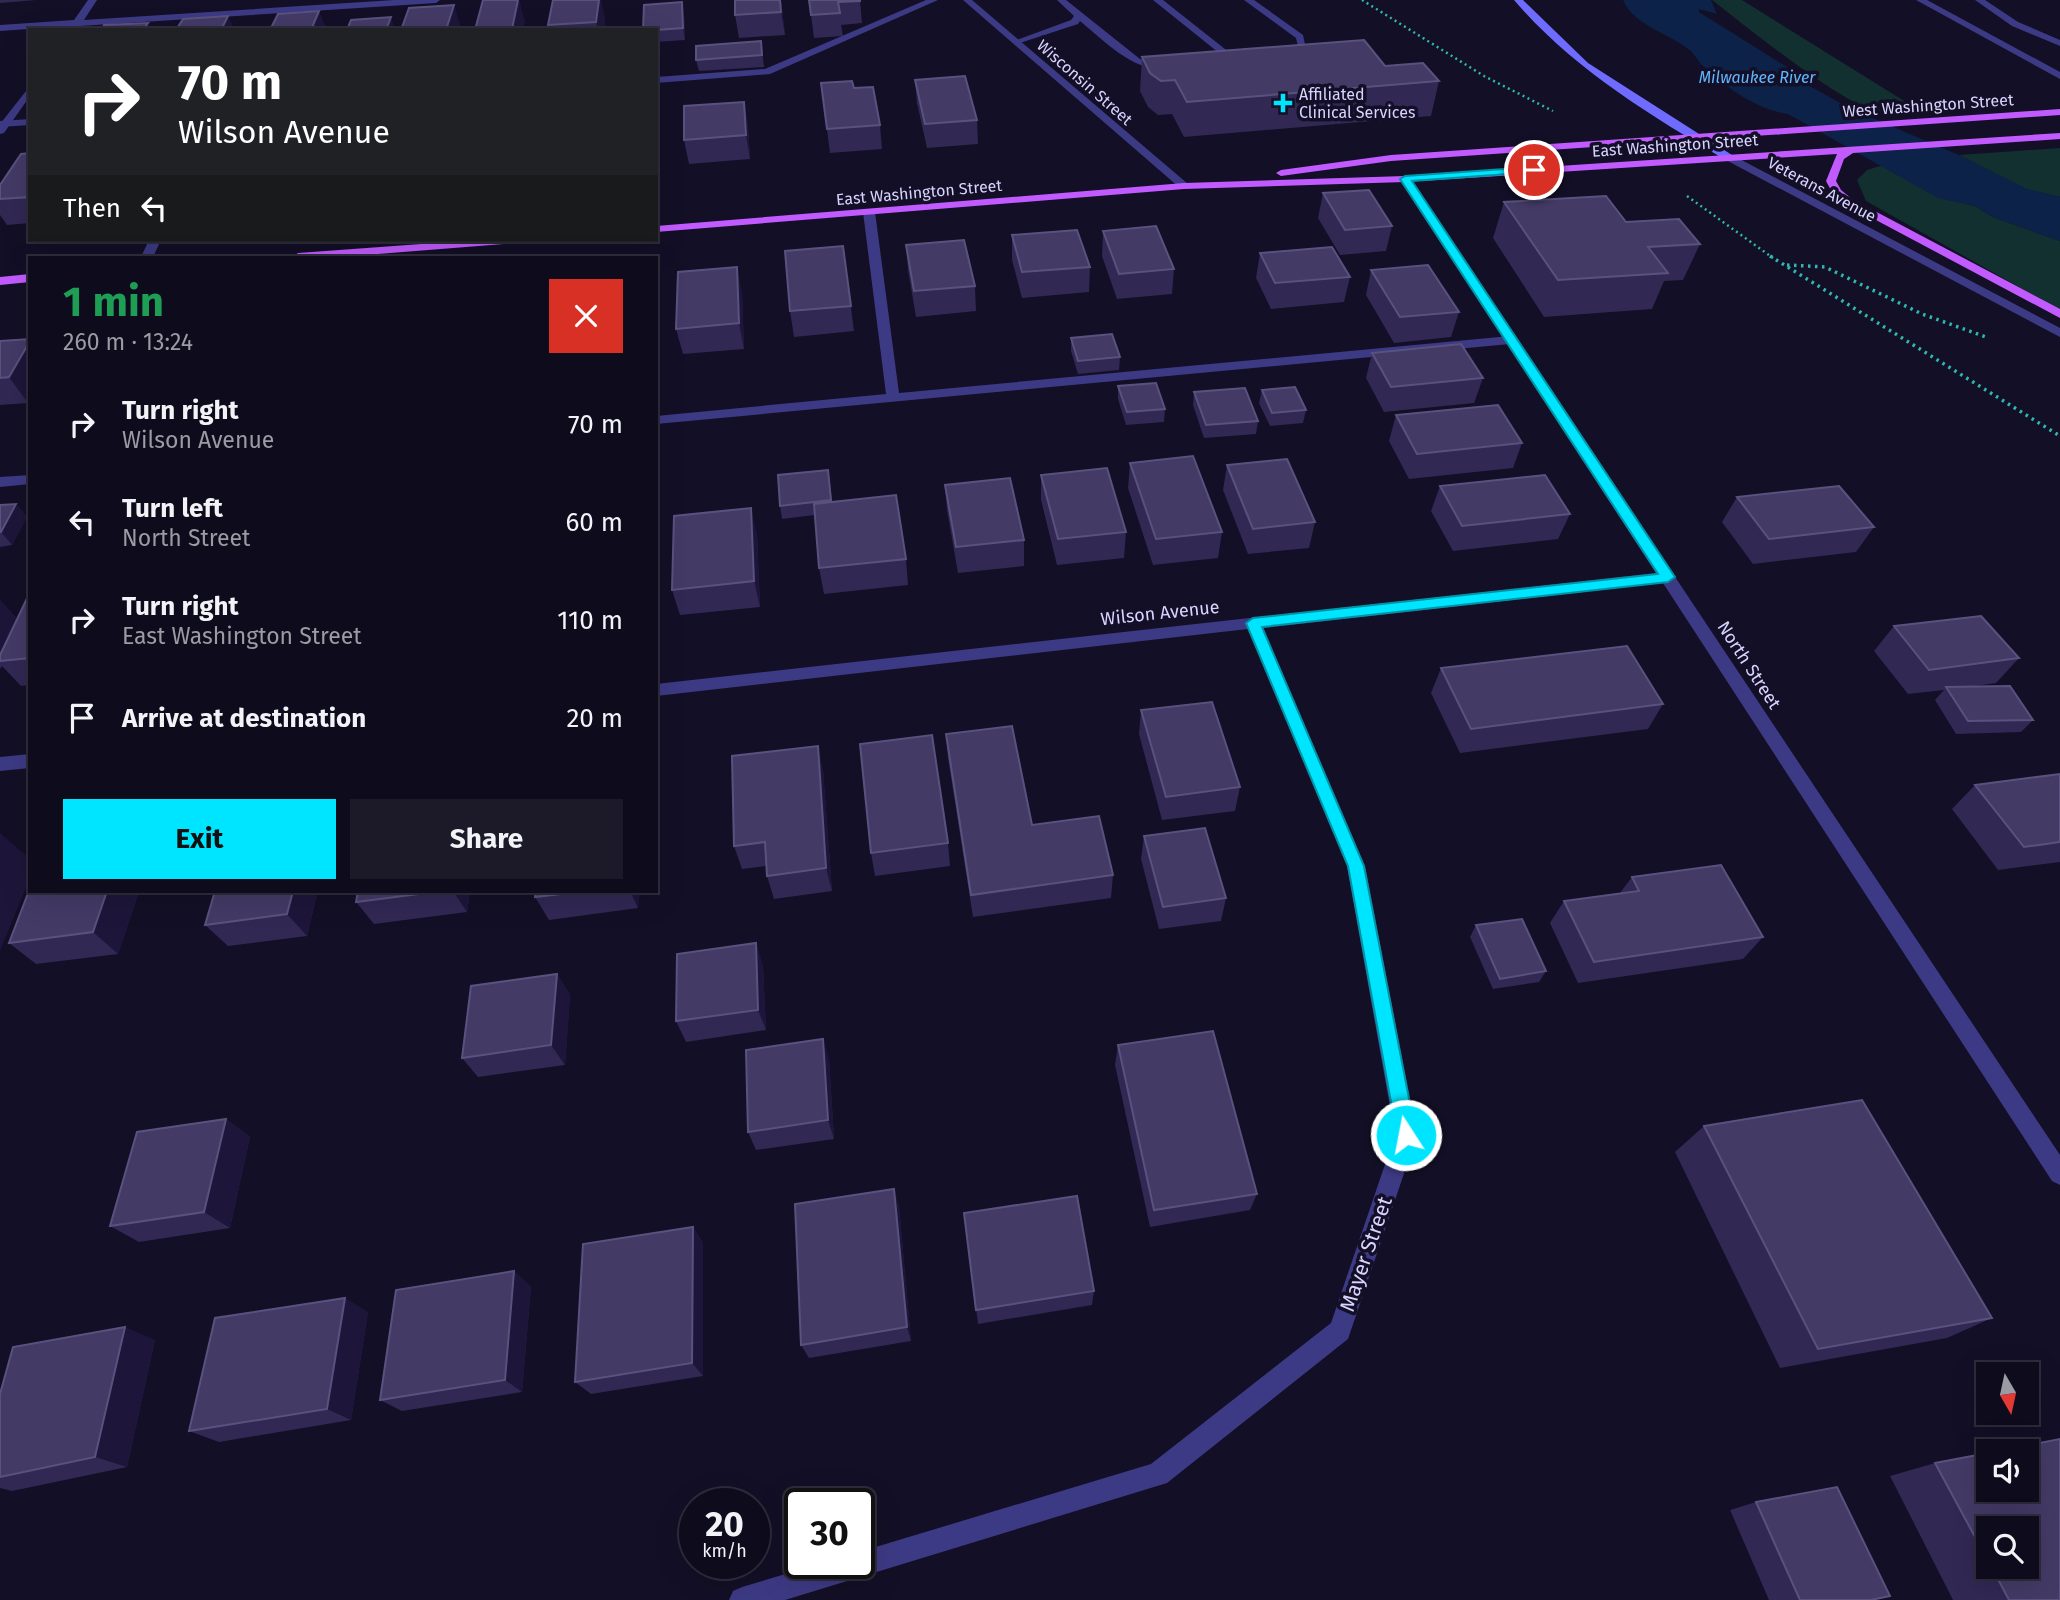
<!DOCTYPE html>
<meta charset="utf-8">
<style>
:root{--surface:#0e0b1c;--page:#1c1929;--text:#f1f3f6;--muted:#9b9ba3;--line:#2e2b3b;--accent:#00e5ff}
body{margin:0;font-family:"Fira Sans",sans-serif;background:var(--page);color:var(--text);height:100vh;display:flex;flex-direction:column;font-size:26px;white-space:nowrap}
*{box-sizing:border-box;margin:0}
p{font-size:23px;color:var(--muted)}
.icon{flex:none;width:38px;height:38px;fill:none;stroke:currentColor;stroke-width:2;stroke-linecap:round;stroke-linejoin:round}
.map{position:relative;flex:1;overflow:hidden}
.drawer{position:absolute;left:28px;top:256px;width:630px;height:637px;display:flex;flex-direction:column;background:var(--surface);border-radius:0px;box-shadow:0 7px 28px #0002,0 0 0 2px var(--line)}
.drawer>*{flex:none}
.banner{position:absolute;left:28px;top:28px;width:630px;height:214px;border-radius:0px;box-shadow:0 7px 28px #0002,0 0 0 2px var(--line);background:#202124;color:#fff;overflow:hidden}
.needle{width:46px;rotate:171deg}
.tools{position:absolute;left:1976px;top:1362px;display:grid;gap:14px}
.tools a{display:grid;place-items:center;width:63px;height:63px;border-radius:0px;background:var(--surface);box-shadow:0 7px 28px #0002,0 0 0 2px var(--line);font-size:35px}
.speed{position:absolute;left:679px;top:1488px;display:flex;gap:14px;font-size:35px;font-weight:700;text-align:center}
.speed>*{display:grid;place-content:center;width:91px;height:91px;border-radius:50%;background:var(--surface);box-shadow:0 7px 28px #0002,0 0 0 2px var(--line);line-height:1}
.speed small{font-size:18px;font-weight:400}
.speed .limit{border:4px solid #111;border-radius:10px;background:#fff;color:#111}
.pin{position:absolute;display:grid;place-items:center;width:60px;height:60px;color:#fff;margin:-30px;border:4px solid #fff;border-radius:50%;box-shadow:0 2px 7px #0007}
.me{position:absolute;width:77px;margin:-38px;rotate:349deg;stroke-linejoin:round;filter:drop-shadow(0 0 5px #0008)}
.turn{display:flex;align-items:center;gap:24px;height:147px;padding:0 35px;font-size:32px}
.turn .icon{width:91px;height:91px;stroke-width:2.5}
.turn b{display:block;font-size:49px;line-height:60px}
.then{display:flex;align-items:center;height:66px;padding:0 35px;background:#0003;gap:14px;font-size:26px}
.round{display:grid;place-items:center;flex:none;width:74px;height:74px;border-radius:0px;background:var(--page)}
.overview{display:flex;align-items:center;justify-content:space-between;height:119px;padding:0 35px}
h1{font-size:42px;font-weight:700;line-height:52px;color:#1e9e55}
.primary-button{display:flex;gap:14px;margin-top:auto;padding:14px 35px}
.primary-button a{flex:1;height:80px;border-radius:0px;background:var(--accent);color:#111;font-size:28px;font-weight:700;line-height:80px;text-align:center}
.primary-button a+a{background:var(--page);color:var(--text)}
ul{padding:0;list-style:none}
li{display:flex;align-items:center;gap:21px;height:98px;padding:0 35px}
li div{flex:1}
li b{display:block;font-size:26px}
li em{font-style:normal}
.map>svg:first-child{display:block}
</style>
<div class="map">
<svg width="2060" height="1600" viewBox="0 0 2060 1600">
<rect width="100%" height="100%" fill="#130f26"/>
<path fill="#12302f" d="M1712,0H1742L1922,112C1911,113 1900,115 1889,115C1851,113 1746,26 1712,0Z
M2060,148V197L2026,189L1959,155Z
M1883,165L1938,197L1975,206L1993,217L2060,241V310L1866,201L1857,180L1867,170Z"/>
<path fill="#0c2248" d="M1623,0H1711L1717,14L1699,9V12L1787,67L1794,77L1849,108L1959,155L2027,189L2060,197V241L1993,217L1975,206L1938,198L1788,114C1755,109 1725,87 1701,64C1697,60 1695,55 1691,51C1671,34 1634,26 1623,0Z"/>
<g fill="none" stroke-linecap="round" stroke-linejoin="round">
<path stroke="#2fb8b0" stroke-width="2.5" stroke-dasharray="2 3.5" stroke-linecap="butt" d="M1362,0L1484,76L1553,111
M1687,196L1773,258"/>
<path stroke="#2fb8b0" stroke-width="3.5" stroke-dasharray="2.5 4.5" stroke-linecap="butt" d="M1770,256L2060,436
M1787,265L1825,267L1922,314L1986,337"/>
<path fill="#3d3a85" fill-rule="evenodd" d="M926,0H938L770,74L656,83V77L765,69Z
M1057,0H1066L1140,59L1169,64C1142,81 1100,37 1080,21L1078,24L1014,45V41L1071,20L1074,16Z
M1153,0H1163L1235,57V61H1229Z
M1244,0H1254L1303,35L1306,49L1280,57V53L1298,46L1296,38Z
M1975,0H1985L2018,22L2060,40V46L2012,26Z
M30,119V125L0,127V121Z
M869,209L875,212L899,393L1510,336L1516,340L1510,344L656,424V416L886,394L863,212Z
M149,240H161L153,257H141Z
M30,475V484L0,487V477Z"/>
<path fill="#3d3a85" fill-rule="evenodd" d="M88,0H97L84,20L394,0H440L436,3L80,26L77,30H68L70,26L0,31V25L74,20Z
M963,0H972L1188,184V188H1180Z
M1916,0H1927L2060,72V79Z
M30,86V96L4,133L0,134V124Z
M1724,155H1732L2060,328V337L1724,159Z
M1401,177L1410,179L2060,1155V1185L2052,1181L1663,583L1263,628L1365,866L1417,1135L1348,1339L1167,1483L785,1600H729L733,1591L742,1587L822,1563H859V1552L1151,1464L1331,1323L1395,1135L1347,866L1248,629L656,696V684L1656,573L1400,179Z
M30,754V768L0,771V757Z"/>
<path fill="#6f6bff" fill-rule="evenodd" d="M1514,0H1523L1588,63L1732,155V159H1724C1648,114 1572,68 1514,0Z"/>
<path fill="#c25bff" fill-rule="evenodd" d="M2060,109V115L1391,161L1281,176L1276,173L1281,170L1391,155Z
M2060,133V139L1853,153L1844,159L1836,181L1841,190L1852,199L2060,309V318L1844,203L1833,194L1826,181L1837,154L1405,182L1184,189L656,232V226L1184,183L1405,176Z
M476,240H523L517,243L340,257H292L298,253Z
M30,274V282L0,285V277Z"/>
</g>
<path fill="#312854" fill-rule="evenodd" d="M0,0H36L0,3Z
M735,0H781L785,35L739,38L735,15Z
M809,0H860L862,23L841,25L843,36L814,38Z
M684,14L685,40L656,42V30Z
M605,18L604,30H549L548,25Z
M761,41L764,67L699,71L696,60Z
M1142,57L1385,66L1439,81L1431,116L1184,137L1172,114L1158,115L1148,107L1140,91Z
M915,80L977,120L978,144L927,148L917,103Z
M821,83L854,88L880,125L882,149L830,153Z
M744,102L748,125L750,159L689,164L684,140Z
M30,153V223L7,225L0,215V185Z
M1323,193L1392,226L1386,251L1340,255L1318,218Z
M1504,202L1626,222L1700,244L1683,280L1664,281L1652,309L1544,317L1493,238Z
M1103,231L1174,269L1172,294L1117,299L1102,256Z
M1012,235L1090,267L1089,292L1022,298L1012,260Z
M906,245L975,286L976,311L916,317L908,270Z
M843,246L854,331L794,337L790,311Z
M1260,253L1350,277L1344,302L1271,309L1256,278Z
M1371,270L1459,312L1451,337L1394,343L1366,295Z
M742,292L744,349L683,354L676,329Z
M1071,338L1120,357L1119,370L1078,374L1071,351Z
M30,339V400L28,403L0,405V341Z
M1372,353L1483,378L1474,403L1384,412L1366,378Z
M1118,386L1165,409L1164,422L1126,425L1118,399Z
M1262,390L1306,410L1303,423L1270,426L1259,403Z
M1194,392L1258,421L1256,434L1204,438L1193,405Z
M1396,415L1522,443L1513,468L1409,479L1389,441Z
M1130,463L1222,532L1218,558L1153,565L1128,488Z
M1227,465L1315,522L1309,548L1248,554L1223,490Z
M1041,475L1126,532L1124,558L1057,565L1041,500Z
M830,483L832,502L906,559L908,585L824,594L819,568L815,515L782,519L780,506Z
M945,485L1024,540V566L958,573L947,510Z
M1440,486L1570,514L1558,539L1453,551L1431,511Z
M1737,497L1874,527L1856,552L1753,564L1722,522Z
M16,504L27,517L12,545L0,547V505Z
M757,534L760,607L680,615L672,590Z
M30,592V685L21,686L2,666L0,669V600L17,619Z
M1894,626L2019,658L1996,683L1968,687L2033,720L2021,732L1956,734L1935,700L1944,690L1908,694L1874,651Z
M1441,668L1663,704L1648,729L1460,753L1431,693Z
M1141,710L1240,787L1235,811L1162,820L1139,734Z
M946,734L1032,825L1113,875L1111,898L973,917L948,758Z
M823,770L832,891L774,899L767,876L766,866L742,869L734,846Z
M2060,774V862L1998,870L1952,809L1975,785Z
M1144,836L1226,898L1221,921L1159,929L1141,859Z
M948,843L950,866L875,876L871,853Z
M1632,877L1763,937L1743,959L1578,983L1550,923L1564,901L1620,893Z
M139,891L118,954L36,964L9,943Z
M215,891H318L307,936L228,946L205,925Z
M358,891H470L467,912L374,924L356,902Z
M536,891H639L638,908L549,920L535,897Z
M1476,925L1546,971L1539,982L1493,989L1470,937Z
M763,965L766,1030L686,1042L676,1021Z
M557,974L570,995L565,1065L478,1077L462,1058Z
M1118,1045L1257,1194L1250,1210L1150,1227L1115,1065Z
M829,1059L834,1139L756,1150L748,1132Z
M226,1119L250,1137L230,1228L139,1242L110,1226Z
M1704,1126L1992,1318L1947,1338L1780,1368L1675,1152Z
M899,1206L911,1341L809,1358L801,1345Z
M964,1213L1094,1291L1092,1305L978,1324Z
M693,1227L703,1243V1376L591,1394L575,1382Z
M531,1286L522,1392L402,1411L380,1400Z
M368,1312L351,1420L219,1442L189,1431Z
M155,1340L127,1467L12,1491L0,1488V1394Z
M1935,1463L2060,1600H1953L1890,1476ZM1988,1528L2026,1566H1988Z
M1756,1502L1871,1600H1769L1730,1510Z"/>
<path fill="#1d163a" d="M518,0H519L525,21L523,30H512Z
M599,0H601L605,18L604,30H598L596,22Z
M780,0H781L785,35L781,12Z
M682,2L684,14L685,40L683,28Z
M454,5L461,28V30H446Z
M319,11L327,30H311Z
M228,16L235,30H221Z
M391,17L395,30H386Z
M148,23L151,30H143Z
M744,102L748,125L750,159L746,135Z
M737,267L742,292L744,349L739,323Z
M30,341V400L28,403L9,377Z
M16,504L27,517L12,545L1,532Z
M751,508L757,534L760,607L754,581Z
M0,600L21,624L0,661Z
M818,746L823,770L832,891L826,868Z
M0,833L30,859V878L0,951Z
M107,891H139L118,954L93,932Z
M293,891H318L307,936L287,914Z
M453,891H470L467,912Z
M630,891H639L638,908Z
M756,943L763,965L766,1030L758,1010Z
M557,974L570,995L565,1065L551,1045Z
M823,1039L829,1059L834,1139L828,1120Z
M226,1119L250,1137L230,1228L204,1212Z
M894,1189L899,1206L911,1341L907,1327Z
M693,1227L703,1243V1376L692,1363Z
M514,1271L531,1286L522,1392L505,1380Z
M345,1298L368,1312L351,1420L327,1409Z
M125,1327L155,1340L127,1467L95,1457Z"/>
<path fill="#433a66" stroke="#5a527e" stroke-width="2" d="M483,0H518L512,29L475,30Z
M553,0H599L596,22L548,25Z
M735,0H780L781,12L735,15Z
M809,0H860V1L838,2L840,13L811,15Z
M682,2L683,28L656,30H643L644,5Z
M454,5L446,30H401L409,8Z
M319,11L311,30H270L278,14Z
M228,16L221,30H176L183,19Z
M391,17L386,30H347L351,20Z
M148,23L143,30H102L104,25Z
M1364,40L1385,66L1423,63L1439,81L1187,102L1175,80L1161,81L1150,73L1142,57Z
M761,41L762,55L696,60V46Z
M965,76L977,120L925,124L915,80Z
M852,81L854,88L873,87L880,125L827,129L821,83Z
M744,102L746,135L684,140V106Z
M30,153V197L0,199V185L21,154Z
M1369,190L1392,226L1345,230L1323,193Z
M1606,196L1626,222L1679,219L1700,244L1648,247L1668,273L1558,280L1504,202Z
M1156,226L1174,269L1119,274L1103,231Z
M1077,230L1090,267L1022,272L1012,235Z
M964,240L975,286L914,291L906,245Z
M843,246L851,306L790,311L785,251Z
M1332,247L1350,277L1275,283L1260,253Z
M1428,265L1459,312L1400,317L1371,270Z
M737,267L739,323L676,329L678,272Z
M1112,334L1120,357L1078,361L1071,338Z
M30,339V341L9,377L0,378V341Z
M1461,344L1483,378L1391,387L1372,353Z
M1156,383L1165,409L1127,412L1118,386Z
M1295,387L1306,410L1272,413L1262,390Z
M1245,388L1258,421L1206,425L1194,392Z
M1498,405L1522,443L1417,454L1396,415Z
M1193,456L1222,532L1156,539L1130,463Z
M1287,459L1315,522L1253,529L1227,465Z
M1107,468L1126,532L1058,539L1041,475Z
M828,470L831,500L780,506L778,475Z
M1545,475L1570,514L1462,526L1440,486Z
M1010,478L1024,540L956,547L945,485Z
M1839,486L1874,527L1769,539L1737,497Z
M896,495L906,559L819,568L814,504Z
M16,504L1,532H0V505Z
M751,508L754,581L672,590L674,516Z
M30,592V658L0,661V655Z
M1981,616L2019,658L1929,670L1894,626Z
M1627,646L1663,704L1471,729L1441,668Z
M2010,686L2033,720L1968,721L1946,687Z
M1212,702L1240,787L1166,797L1141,710Z
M1012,726L1032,825L1099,816L1113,875L971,895L946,734Z
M932,735L948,843L871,853L860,744Z
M818,746L826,868L767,876L765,842L734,846L732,756Z
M2060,774V842L2024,847L1975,785Z
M1205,828L1226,898L1163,907L1144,836Z
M1721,865L1763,937L1594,962L1564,901L1639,891L1632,877Z
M30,888V891H107L93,932L9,943Z
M215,891H293L287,914L205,925Z
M358,891H442L356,902Z
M536,891H586L535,897Z
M1522,919L1546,971L1500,979L1476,925Z
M756,943L758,1010L676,1021L677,954Z
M557,974L551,1045L462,1058L471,986Z
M1213,1031L1257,1194L1154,1210L1118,1045Z
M823,1039L828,1120L748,1132L746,1050Z
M1862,1100L1992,1318L1818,1349L1704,1126Z
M226,1119L204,1212L110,1226L137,1132Z
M894,1189L907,1327L801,1345L795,1204Z
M1077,1196L1094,1291L976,1310L964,1213Z
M693,1227L692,1363L575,1382L583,1244Z
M514,1271L505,1380L380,1400L396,1290Z
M345,1298L327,1409L189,1431L215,1318Z
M125,1327L95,1457L0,1477V1394L13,1347Z
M2060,1439V1600H2009L1991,1566H2026V1528H1988V1561L1935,1463L1988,1453V1489H2026V1451H1999Z
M1837,1487L1890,1596L1871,1600H1800L1756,1502Z"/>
<path fill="#00e5ff" stroke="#0095a6" stroke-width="2" d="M1534,167L1538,172L1412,181L1675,577L1668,582L1262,627L1364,866L1416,1135L1413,1141L1406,1144L1400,1141L1397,1135L1348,866L1246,623L1253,618L1658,574L1400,179L1405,176Z"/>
<path fill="#00e5ff" stroke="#130f26" stroke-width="2.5" d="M1279.5 92.5h7v7h7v7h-7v7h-7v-7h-7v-7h7z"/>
<g text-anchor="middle" stroke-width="7" stroke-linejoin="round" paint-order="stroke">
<g font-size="16" font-style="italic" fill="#62b6ff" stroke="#130f26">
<text x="1757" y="83">Milwaukee River</text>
</g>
<g font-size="16" fill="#d9d4ff" stroke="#130f26">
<text transform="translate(1085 82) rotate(41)" y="6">Wisconsin Street</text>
<text transform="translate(1928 105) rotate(-4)" y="6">West Washington Street</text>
<text transform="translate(1675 145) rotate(-4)" y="6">East Washington Street</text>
<text transform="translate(1822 189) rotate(28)" y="6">Veterans Avenue</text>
<text transform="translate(919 192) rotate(-5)" y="6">East Washington Street</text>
</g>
<g font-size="16" fill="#d9d4ff" stroke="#130f26" text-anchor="start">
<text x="1299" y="100">Affiliated<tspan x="1299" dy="18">Clinical Services</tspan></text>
</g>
<g font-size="18" fill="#d9d4ff" stroke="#130f26">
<text transform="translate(1160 613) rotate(-6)" y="6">Wilson Avenue</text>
<text transform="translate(1749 665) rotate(57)" y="6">North Street</text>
</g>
<g font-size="21" fill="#d9d4ff" stroke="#130f26">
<text transform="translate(1366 1254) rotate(-71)" y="7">Mayer Street</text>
</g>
</g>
</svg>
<div class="tools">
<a><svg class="needle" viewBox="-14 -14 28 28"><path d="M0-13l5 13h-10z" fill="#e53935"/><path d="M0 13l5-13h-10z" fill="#9b9ba3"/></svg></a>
<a><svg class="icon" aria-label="sound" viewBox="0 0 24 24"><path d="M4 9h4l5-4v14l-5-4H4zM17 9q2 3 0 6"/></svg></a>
<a><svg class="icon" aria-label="search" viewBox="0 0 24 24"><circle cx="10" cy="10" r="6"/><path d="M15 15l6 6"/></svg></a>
</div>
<div class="speed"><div>20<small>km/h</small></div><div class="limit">30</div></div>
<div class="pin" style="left:1534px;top:170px;background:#d93025"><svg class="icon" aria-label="arrive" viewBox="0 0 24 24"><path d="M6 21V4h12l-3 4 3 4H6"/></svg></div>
<svg class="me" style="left:1406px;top:1135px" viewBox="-20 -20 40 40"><circle r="17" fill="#00e5ff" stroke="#fff" stroke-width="3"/><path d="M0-11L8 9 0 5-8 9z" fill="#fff"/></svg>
<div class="banner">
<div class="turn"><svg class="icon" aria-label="right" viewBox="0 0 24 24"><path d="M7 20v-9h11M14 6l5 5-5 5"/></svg><div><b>70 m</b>Wilson Avenue</div></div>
<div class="then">Then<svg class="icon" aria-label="left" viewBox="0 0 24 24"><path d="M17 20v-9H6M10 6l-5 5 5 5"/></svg></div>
</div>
<section class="drawer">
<div class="overview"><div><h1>1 min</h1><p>260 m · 13:24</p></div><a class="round" style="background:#d93025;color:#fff"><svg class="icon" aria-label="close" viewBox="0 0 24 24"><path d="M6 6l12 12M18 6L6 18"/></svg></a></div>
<ul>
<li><svg class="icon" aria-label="right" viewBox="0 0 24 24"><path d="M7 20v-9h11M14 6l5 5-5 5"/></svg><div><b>Turn right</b><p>Wilson Avenue</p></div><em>70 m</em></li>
<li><svg class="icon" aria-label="left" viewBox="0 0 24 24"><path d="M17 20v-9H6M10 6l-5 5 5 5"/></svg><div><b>Turn left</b><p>North Street</p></div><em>60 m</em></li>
<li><svg class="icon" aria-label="right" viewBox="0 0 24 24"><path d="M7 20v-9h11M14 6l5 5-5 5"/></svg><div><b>Turn right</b><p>East Washington Street</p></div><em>110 m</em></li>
<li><svg class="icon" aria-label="arrive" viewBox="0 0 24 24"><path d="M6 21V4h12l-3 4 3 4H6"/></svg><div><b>Arrive at destination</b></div><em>20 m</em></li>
</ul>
<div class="primary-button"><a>Exit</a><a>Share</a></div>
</section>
</div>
